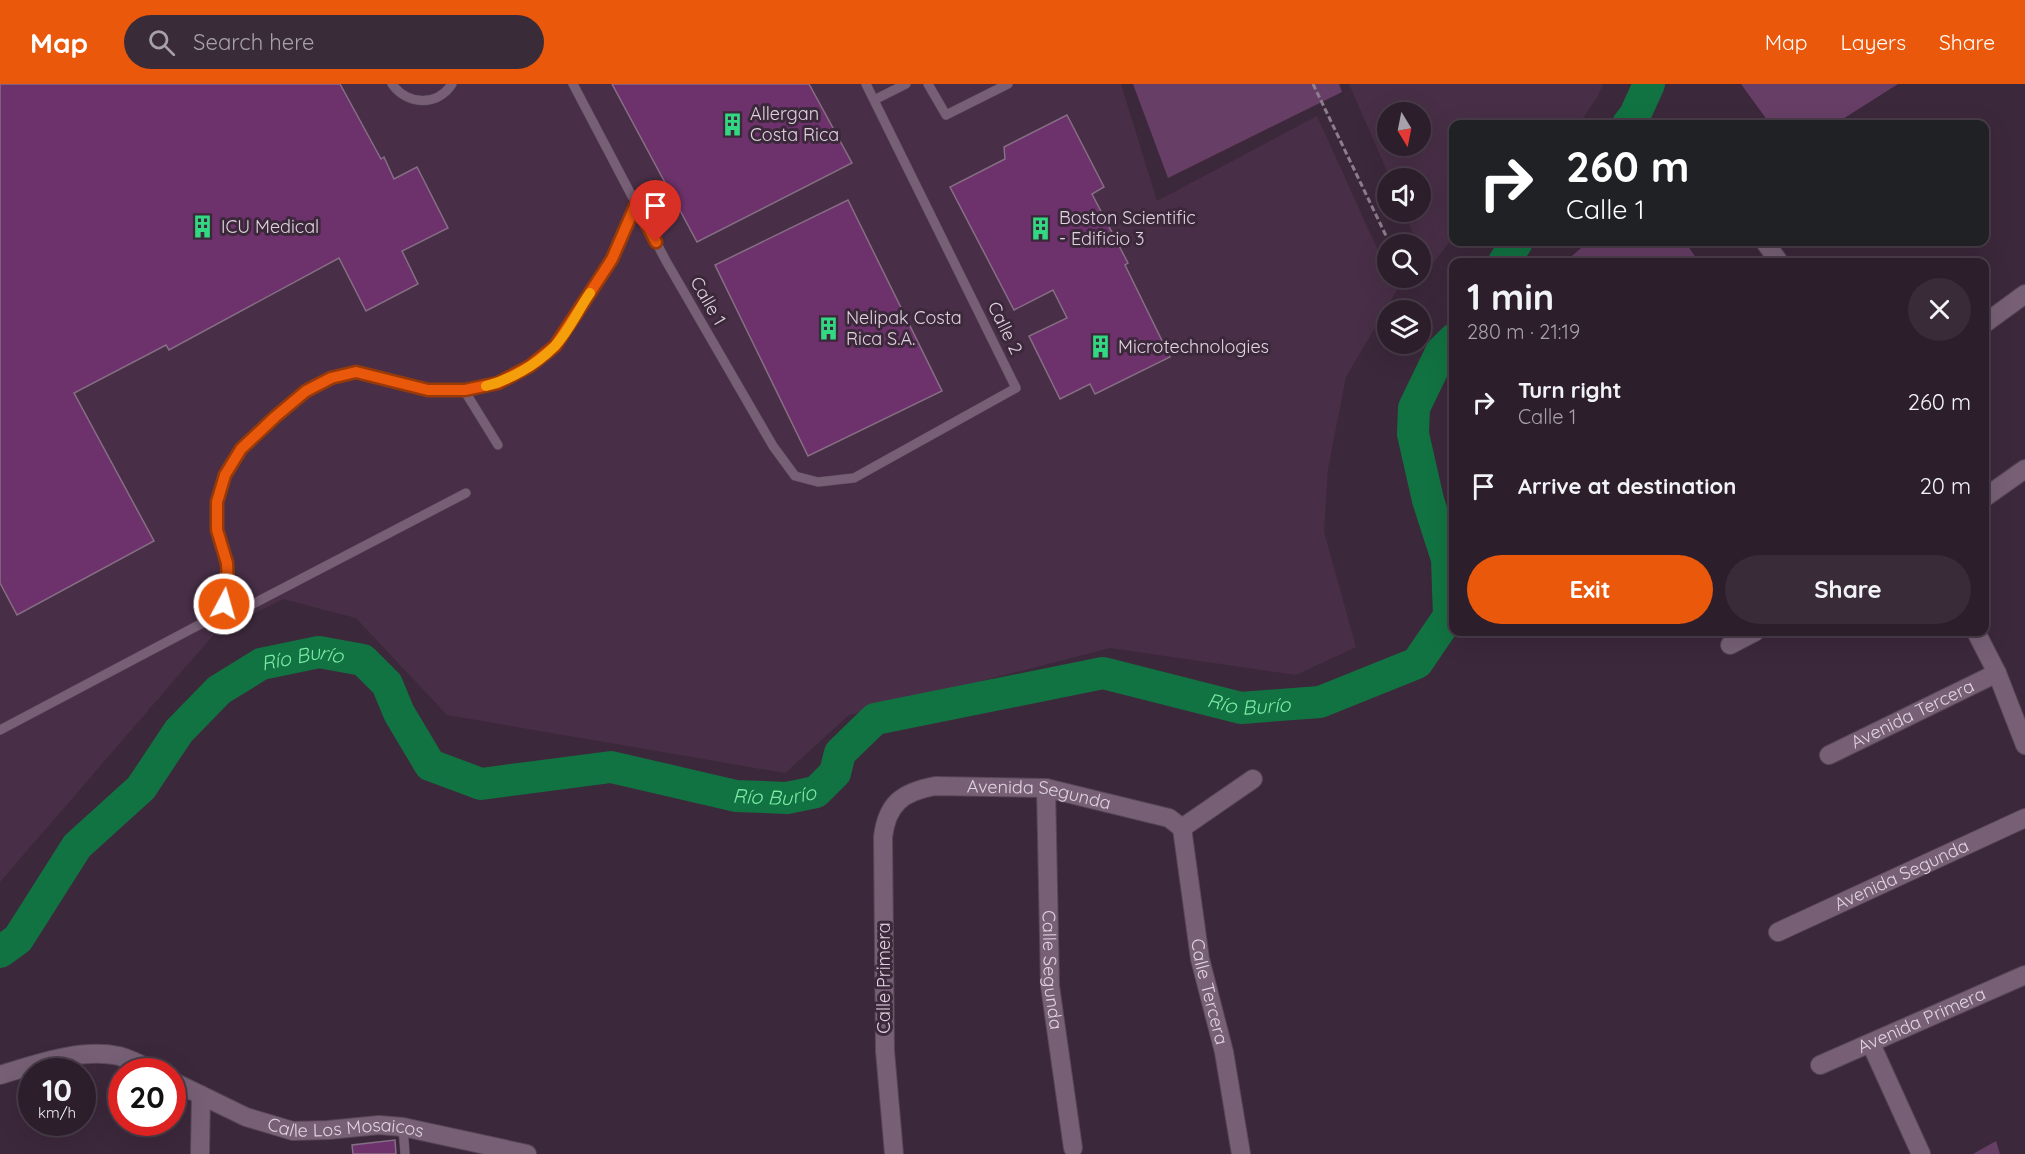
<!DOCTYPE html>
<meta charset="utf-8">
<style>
:root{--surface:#2d1e2c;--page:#392b38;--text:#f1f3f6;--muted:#a7a2a9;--line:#483c48;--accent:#ea580c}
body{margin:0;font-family:Quicksand,sans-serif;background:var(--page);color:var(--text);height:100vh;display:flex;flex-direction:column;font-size:22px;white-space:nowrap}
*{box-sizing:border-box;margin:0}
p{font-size:20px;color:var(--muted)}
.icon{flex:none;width:33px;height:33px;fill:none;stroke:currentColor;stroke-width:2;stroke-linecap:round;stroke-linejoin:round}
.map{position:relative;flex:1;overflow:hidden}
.details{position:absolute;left:1449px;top:174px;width:540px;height:378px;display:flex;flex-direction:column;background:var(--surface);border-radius:12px;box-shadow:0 6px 24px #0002,0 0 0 2px var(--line)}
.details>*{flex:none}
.guide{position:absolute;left:1449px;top:36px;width:540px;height:126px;border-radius:12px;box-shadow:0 6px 24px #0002,0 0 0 2px var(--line);background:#202124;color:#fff;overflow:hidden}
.needle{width:39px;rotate:170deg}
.controls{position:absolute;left:1377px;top:18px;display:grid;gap:12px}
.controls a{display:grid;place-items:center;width:54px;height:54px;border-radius:50%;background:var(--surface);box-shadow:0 6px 24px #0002,0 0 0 2px var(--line);font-size:30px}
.speed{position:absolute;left:18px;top:974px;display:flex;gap:12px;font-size:30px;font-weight:700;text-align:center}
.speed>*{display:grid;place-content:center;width:78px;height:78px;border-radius:50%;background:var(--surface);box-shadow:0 6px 24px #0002,0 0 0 2px var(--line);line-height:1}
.speed small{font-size:15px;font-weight:400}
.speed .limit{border:9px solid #d22;background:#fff;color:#111}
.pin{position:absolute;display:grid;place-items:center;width:51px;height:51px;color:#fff;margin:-62px -26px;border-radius:50% 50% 50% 0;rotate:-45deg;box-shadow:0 0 6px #0007}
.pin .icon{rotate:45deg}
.me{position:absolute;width:66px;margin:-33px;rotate:6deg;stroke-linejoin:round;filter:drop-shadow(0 0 4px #0008)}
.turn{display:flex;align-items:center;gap:21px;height:126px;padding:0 18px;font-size:27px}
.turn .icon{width:78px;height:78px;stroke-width:2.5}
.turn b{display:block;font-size:42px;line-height:51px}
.round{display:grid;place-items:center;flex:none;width:63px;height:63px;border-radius:32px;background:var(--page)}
.summary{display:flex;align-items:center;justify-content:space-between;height:102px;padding:0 18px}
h1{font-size:36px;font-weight:700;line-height:45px}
.primary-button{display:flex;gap:12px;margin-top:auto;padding:12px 18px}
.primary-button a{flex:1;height:69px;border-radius:36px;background:var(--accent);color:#fff;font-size:24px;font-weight:700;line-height:69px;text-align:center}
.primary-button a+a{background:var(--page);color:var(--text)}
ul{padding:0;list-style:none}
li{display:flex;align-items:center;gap:18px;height:84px;padding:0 18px}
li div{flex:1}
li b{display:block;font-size:22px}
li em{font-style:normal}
header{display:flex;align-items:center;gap:36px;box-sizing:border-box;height:84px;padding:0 30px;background:var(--accent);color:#fff}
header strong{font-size:28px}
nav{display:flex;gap:33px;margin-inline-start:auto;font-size:21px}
.search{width:420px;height:54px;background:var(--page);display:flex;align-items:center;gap:15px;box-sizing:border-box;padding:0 21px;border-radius:33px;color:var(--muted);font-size:22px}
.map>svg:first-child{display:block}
</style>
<header>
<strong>Map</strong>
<div class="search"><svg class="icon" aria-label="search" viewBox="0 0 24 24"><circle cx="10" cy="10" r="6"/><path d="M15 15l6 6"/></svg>Search here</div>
<nav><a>Map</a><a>Layers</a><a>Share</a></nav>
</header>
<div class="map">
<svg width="2025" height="1070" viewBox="0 0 2025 1070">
<rect width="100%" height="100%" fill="#3c283b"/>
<path fill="#482f47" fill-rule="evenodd" d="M0,0H1121L1157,117L1317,32L1387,186L1388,194H1391L1397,206L1346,293L1328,385L1324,448L1356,563L1296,591L1110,564L849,631L785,689L447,631L356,534L283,515L215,549L0,798Z
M1349,0H1603L1598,12L1579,40H1454L1453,153L1429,185L1421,165L1420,160H1418L1404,128H1420V94H1390ZM1388,28H1420V62H1388Z"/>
<path fill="#673f66" d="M1133,0H1339L1342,8L1168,94Z
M1741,0H1898L1835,40H1770Z
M1588,158H1685L1699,178H1565Z
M1996,1057L2000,1070H1973Z"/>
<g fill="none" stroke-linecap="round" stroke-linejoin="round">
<g stroke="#127342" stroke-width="32">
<path d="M1628,40L1635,31L1649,0"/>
<path d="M1504,178L1517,158"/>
<path id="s1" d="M0,868L18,855L77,762L141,704L179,647L219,606L261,580L319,568L363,576L387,600L399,629L430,681L481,700L611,683L736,712L787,714L816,708L835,689L840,669L875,635L1103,589L1241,624L1320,618L1417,579L1449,532L1447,475L1428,416L1413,350L1414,324L1441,268L1454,255"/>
</g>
</g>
<path fill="#6d326c" stroke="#866e84" stroke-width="1.5" d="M0,0H340L381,75L384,73L394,95L417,83L448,144L402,167L418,200L366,227L339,174L169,266L166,261L74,309L154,457L17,531L0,499Z
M612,0H809L852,79L697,158Z
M1067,31L1104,103L1092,110L1128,179L1125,181L1170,273L1095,310L1090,300L1060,315L1029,252L1067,234L1053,206L1014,226L950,103L1005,75L1004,63Z
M848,116L942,307L808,372L715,181Z
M395,1056L396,1070H353L352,1061Z"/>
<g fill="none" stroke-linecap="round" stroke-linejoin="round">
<defs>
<path id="service" d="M392,0C407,21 437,23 452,0
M573,0L666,177L773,362L795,392L818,398L854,394L1016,304L866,0
M928,0L946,31L1008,0
M874,16L906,0
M464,306L498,361
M224,520L245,524L466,409
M0,646L212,534L224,520L228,501L227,479L217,446V419L225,391L241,365L275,333L306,307L331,294L356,288L428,306H464L498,299L530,282L555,262L612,175L636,120
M403,1043L405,1070"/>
<g id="minor">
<path d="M1765,158L1779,178"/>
<path d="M1984,240L2025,210"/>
<path d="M1984,414L2025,385"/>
<path d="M1976,548L1997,589L2025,661"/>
<path d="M1730,561L1755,548"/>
<path id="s2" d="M1829,671L1997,589"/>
<path id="s3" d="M1046,704L1050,902L1073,1064"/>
<path id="s4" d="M1182,744L1200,875L1224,968L1241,1070"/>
<path d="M1182,744L1253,695"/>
<path id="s5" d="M1778,848L2025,734"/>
<path d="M1871,960L1921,1070"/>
<path id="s6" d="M1820,981L2025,891"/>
<path d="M0,991C37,980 80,964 119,972C131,975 142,981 153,987"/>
<path id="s7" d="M172,997L246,1033L293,1047L328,1046L379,1041L403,1043L527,1070"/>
<path d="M200,1070L201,1011"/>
<path id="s8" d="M894,1070L885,967L883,753C887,720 902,708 935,702L1046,704L1169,734L1182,744"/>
</g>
</defs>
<use href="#service" stroke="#584757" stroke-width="10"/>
<use href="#minor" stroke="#584757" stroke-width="20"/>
<path stroke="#8e7e8d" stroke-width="3" stroke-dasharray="6 3" stroke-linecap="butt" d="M1313,0L1390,160
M1406,194L1411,203"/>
<use href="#service" stroke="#776076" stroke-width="9"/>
<use href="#minor" stroke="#776076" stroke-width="18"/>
</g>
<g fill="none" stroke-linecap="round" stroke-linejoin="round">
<defs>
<path id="route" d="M224,520L228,501L227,479L217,446V418L225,391L241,365L275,333L306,307L331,294L356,288L428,306H465L498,299L530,282L555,262L601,192L612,175L636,120L656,158"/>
</defs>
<use href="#route" stroke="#983908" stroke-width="15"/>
<use href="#route" stroke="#ea580c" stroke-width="10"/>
<path stroke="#f59e0b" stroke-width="10" d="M486,302C510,296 536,281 554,263C567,250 579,225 590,209"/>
</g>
<defs>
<symbol id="building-bare" viewBox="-9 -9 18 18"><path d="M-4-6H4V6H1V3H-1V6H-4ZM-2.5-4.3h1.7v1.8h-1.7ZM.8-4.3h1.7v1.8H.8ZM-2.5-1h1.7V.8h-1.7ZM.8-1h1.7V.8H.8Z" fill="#33d882" stroke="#3c283b" stroke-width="2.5" paint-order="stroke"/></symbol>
</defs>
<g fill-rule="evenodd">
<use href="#building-bare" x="716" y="24" width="33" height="33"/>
<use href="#building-bare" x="186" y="126" width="33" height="33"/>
<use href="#building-bare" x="1024" y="128" width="33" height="33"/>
<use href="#building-bare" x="812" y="228" width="33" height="33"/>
<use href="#building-bare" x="1084" y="246" width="33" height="33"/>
</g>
<g text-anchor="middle" stroke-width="6" stroke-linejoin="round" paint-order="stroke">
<g font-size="18" fill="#e0d3df" stroke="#3c283b" text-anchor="start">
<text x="750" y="36">Allergan<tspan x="750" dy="21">Costa Rica</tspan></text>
<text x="1059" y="140">Boston Scientific<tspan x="1059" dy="21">- Edificio 3</tspan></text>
<text x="221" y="149">ICU Medical</text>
<text x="846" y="240">Nelipak Costa<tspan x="846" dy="21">Rica S.A.</tspan></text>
<text x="1118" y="269">Microtechnologies</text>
</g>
<g font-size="18" fill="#e0d3df" stroke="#3c283b">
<text transform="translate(708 217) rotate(60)" y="6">Calle 1</text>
<text transform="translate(1005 244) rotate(64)" y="6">Calle 2</text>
<text dy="6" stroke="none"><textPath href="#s2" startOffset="93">Avenida Tercera</textPath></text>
<text dy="6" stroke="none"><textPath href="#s8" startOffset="502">Avenida Segunda</textPath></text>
<text dy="6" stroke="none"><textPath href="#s5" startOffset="136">Avenida Segunda</textPath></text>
<text dy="6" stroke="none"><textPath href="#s3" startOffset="182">Calle Segunda</textPath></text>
<text transform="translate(884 894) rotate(-90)" y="6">Calle Primera</text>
<text dy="6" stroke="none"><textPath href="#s4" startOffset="166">Calle Tercera</textPath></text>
<text dy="6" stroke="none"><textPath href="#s6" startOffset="111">Avenida Primera</textPath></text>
<text dy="6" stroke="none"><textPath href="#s7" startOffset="184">Calle Los Mosaicos</textPath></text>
</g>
<g font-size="20" font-style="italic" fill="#7aeca6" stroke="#3c283b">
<text dy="7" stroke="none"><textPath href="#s1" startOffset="436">Río Burío</textPath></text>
<text dy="7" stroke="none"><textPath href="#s1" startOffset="1497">Río Burío</textPath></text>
<text dy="7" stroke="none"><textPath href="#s1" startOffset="976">Río Burío</textPath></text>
</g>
</g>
</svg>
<div class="controls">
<a><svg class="needle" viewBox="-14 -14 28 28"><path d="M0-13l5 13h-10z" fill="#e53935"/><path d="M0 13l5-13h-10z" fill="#a7a2a9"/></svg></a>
<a><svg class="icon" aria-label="sound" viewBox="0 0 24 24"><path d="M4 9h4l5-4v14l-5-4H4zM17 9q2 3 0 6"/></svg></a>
<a><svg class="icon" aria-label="search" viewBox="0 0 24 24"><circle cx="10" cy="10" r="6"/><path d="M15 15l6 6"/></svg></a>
<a><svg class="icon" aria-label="layers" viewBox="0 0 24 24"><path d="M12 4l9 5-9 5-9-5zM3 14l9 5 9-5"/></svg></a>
</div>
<div class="speed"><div>10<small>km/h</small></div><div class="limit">20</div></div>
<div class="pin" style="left:656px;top:158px;background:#d93025"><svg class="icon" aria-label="arrive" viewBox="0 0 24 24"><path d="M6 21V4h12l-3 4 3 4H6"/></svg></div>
<svg class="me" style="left:224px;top:520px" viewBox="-20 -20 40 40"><circle r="17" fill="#ea580c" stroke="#fff" stroke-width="3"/><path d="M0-11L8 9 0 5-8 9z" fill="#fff"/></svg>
<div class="guide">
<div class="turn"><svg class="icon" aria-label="right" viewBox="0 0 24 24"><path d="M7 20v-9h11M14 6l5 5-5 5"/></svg><div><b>260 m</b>Calle 1</div></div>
</div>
<section class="details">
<div class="summary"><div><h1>1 min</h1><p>280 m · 21:19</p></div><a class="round"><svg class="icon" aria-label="close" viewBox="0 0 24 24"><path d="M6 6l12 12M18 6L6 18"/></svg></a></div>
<ul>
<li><svg class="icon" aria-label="right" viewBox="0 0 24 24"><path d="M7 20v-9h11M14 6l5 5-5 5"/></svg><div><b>Turn right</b><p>Calle 1</p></div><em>260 m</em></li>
<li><svg class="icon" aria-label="arrive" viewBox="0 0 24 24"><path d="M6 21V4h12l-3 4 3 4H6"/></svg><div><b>Arrive at destination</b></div><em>20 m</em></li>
</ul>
<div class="primary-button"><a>Exit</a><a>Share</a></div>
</section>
</div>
